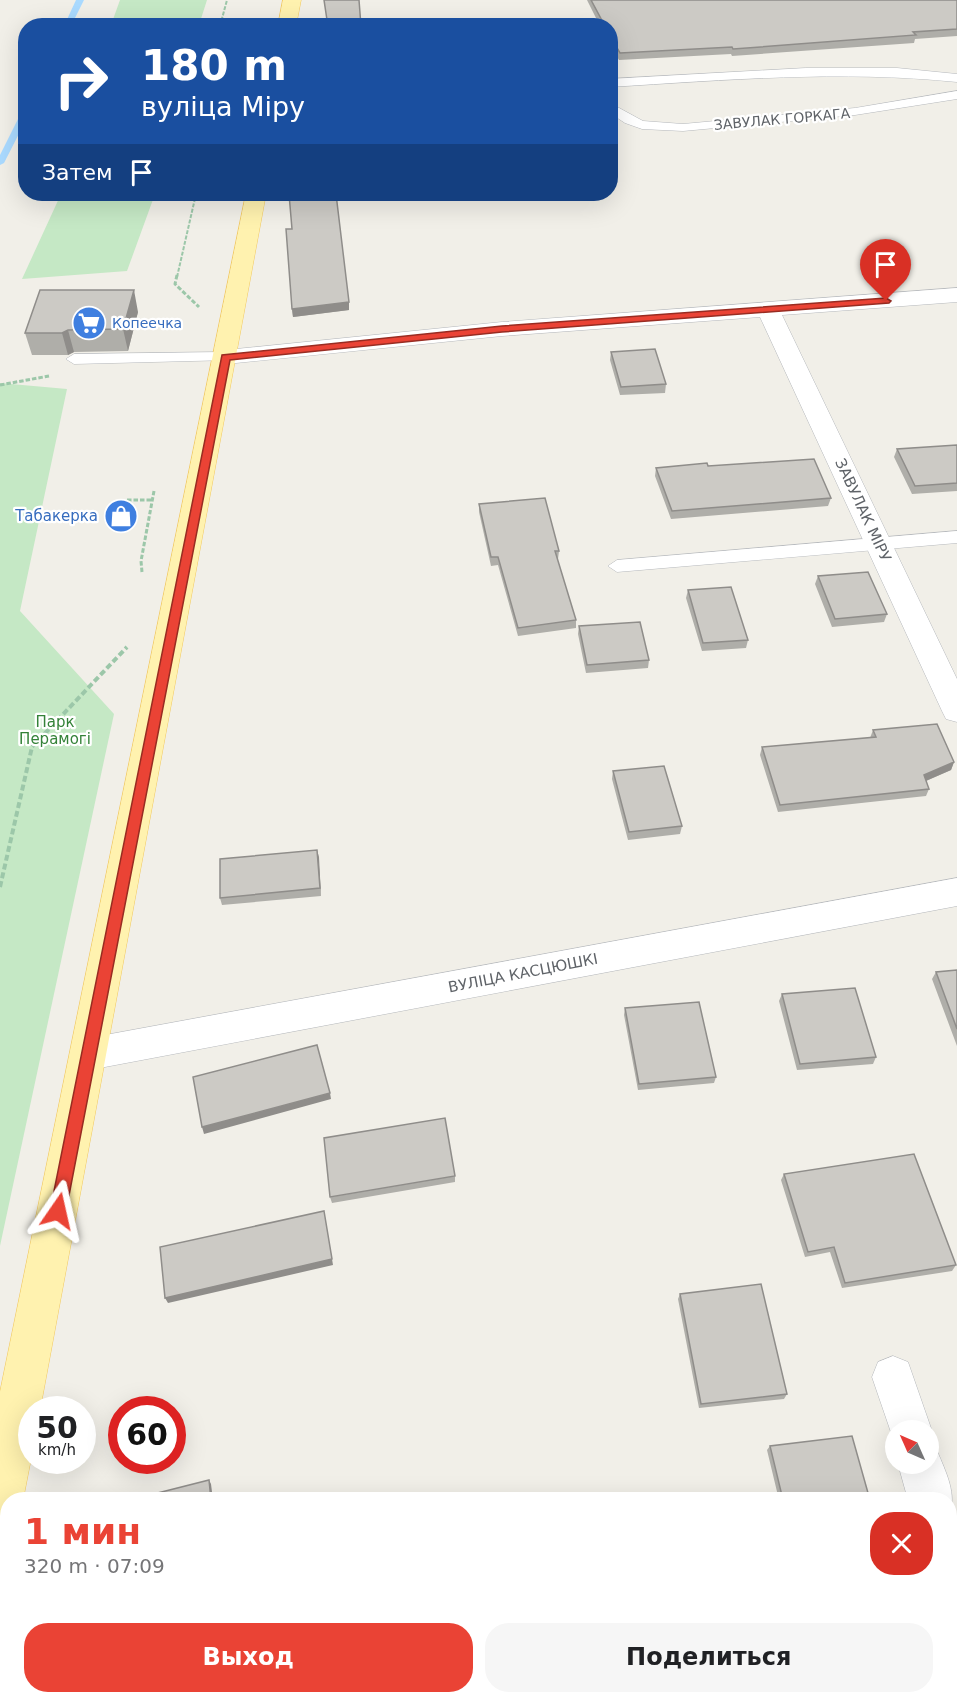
<!DOCTYPE html>
<html lang="ru">
<meta charset="utf-8">
<style>
:root{--surface:#fff;--page:#f6f6f6;--text:#202124;--muted:#757577;--accent:#ea4335}
body{margin:0;font-family:"DejaVu Sans",sans-serif;background:var(--page);color:var(--text);height:100vh;display:flex;flex-direction:column;font-size:22px;white-space:nowrap}
*{box-sizing:border-box;margin:0}
p{font-size:20px;color:var(--muted)}
.icon{flex:none;width:33px;height:33px;fill:none;stroke:currentColor;stroke-width:2;stroke-linecap:round;stroke-linejoin:round}
.map{position:relative;flex:1;overflow:hidden}
.panel{position:absolute;left:0px;top:1492px;width:957px;height:212px;display:flex;flex-direction:column;background:var(--surface);border-radius:24px 24px 0 0;box-shadow:0 6px 24px #0002}
.panel>*{flex:none}
.guide{position:absolute;left:18px;top:18px;width:600px;height:183px;border-radius:24px;box-shadow:0 6px 24px #0002;background:#1a4fa0;color:#fff;overflow:hidden}
.needle{width:39px;rotate:315deg}
.controls{position:absolute;left:885px;top:1420px;display:grid;gap:12px}
.controls a{display:grid;place-items:center;width:54px;height:54px;border-radius:50%;background:var(--surface);box-shadow:0 6px 24px #0002;font-size:30px}
.speed{position:absolute;left:18px;top:1396px;display:flex;gap:12px;font-size:30px;font-weight:700;text-align:center}
.speed>*{display:grid;place-content:center;width:78px;height:78px;border-radius:50%;background:var(--surface);box-shadow:0 6px 24px #0002;line-height:1}
.speed small{font-size:15px;font-weight:400}
.speed .limit{border:9px solid #d22;background:#fff;color:#111}
.pin{position:absolute;display:grid;place-items:center;width:51px;height:51px;color:#fff;margin:-62px -26px;border-radius:50% 50% 50% 0;rotate:-45deg;box-shadow:0 0 6px #0007}
.pin .icon{rotate:45deg}
.me{position:absolute;width:66px;margin:-33px;rotate:11deg;stroke-linejoin:round;filter:drop-shadow(0 0 4px #0008)}
.turn{display:flex;align-items:center;gap:21px;height:126px;padding:0 24px;font-size:27px}
.turn .icon{width:78px;height:78px;stroke-width:2.5}
.turn b{display:block;font-size:42px;line-height:51px}
.then{display:flex;align-items:center;height:57px;padding:0 24px;background:#0003;gap:12px;font-size:22px}
.round{display:grid;place-items:center;flex:none;width:63px;height:63px;border-radius:24px;background:var(--page)}
.headline{display:flex;align-items:center;justify-content:space-between;height:102px;padding:0 24px}
h1{font-size:36px;font-weight:700;line-height:45px;color:var(--accent)}
.button{display:flex;gap:12px;margin-top:auto;padding:12px 24px}
.button a{flex:1;height:69px;border-radius:24px;background:var(--accent);color:#fff;font-size:24px;font-weight:700;line-height:69px;text-align:center}
.button a+a{background:var(--page);color:var(--text)}
.map>svg:first-child{display:block}
</style>
<div class="map">
<svg width="957" height="1703" viewBox="0 0 957 1703">
<rect width="100%" height="100%" fill="#f1efe8"/>
<path fill="#c5e8c5" d="M120,0H207L199,25H111Z
M61,194H155L127,271L22,279Z
M0,383L67,389L20,611L114,714L0,1246Z"/>
<g fill="none" stroke-linecap="round" stroke-linejoin="round">
<path fill="#aadaff" fill-rule="evenodd" d="M76,0H84L71,26H64Z
M26,109V120L4,163L0,165V155L22,111Z"/>
<defs>
<path id="service" d="M806,68H897L957,74V82C841,70 726,80 610,87V79Z
M957,91V99L855,115L683,131L642,129L625,123L610,113V103L643,121L683,124L855,108Z
M226,352L231,354L234,357L231,360L74,364L66,359L74,354Z
M957,531V543L617,572L608,566L617,560Z"/>
<path id="minor" d="M957,288V302L782,315L957,679V722L946,719L942,711L760,317L502,336L226,364L218,362L214,357L218,352L226,350L502,322Z
M957,878V906L89,1070L76,1066L71,1054L76,1042L89,1038Z
M893,1356L908,1362L932,1431L928,1439V1431H896V1447L872,1377L878,1362Z
M928,1445L936,1448C943,1466 957,1492 950,1510V1500H908L898,1464H928Z
M950,1535L957,1538V1605L950,1602Z"/>
<path id="primary" d="M283,0H301L296,26H278Z
M246,194H266L40,1410H32V1454L23,1500H8V1521L0,1525V1392Z"/>
</defs>
<use href="#service" stroke="#b5b8bc" stroke-width="1"/>
<use href="#minor" stroke="#b5b8bc" stroke-width="1"/>
<use href="#primary" stroke="#f2c960" stroke-width="1"/>
<path stroke="#9cc7a9" stroke-width="2" stroke-dasharray="4 1.5" stroke-linecap="butt" d="M220,26L227,0
M177,277L196,194"/>
<path stroke="#9cc7a9" stroke-width="3" stroke-dasharray="4.5 2" stroke-linecap="butt" d="M177,275L175,284L199,307
M0,385L49,376
M127,500H153
M142,572L141,561L154,491"/>
<path stroke="#9cc7a9" stroke-width="4" stroke-dasharray="6 3" stroke-linecap="butt" d="M0,887L32,747L127,647"/>
<use href="#service" fill="#fff" fill-rule="evenodd"/>
<use href="#minor" fill="#fff" fill-rule="evenodd"/>
<use href="#primary" fill="#fff2af" fill-rule="evenodd"/>
</g>
<path fill="#afaea9" d="M587,0H957V36L915,39L914,43L732,56L731,54L619,60L610,45V26H600Z
M289,194H345V197H336L349,310L293,317L292,309V229Z
M138,312L128,351L74,352L68,355H32L25,333Z
M611,352L666,384L665,393L620,395L610,360Z
M957,445V491L912,494L894,457L897,449Z
M708,466L831,498L828,506L671,519L655,476L656,468Z
M479,504L559,551L558,559H557L576,620V628L518,636L498,565L491,566L479,512Z
M818,576L887,614L884,622L832,627L815,584Z
M688,590L748,640L746,648L702,651L686,598Z
M579,626L649,660L648,668L586,673L578,634Z
M873,730L954,762L951,770L926,781L929,789L926,796L778,812L760,755L762,747L870,738Z
M613,771L682,826L680,834L628,840L612,779Z
M317,850L321,896L222,905L220,898Z
M957,970V1046L932,979L936,972Z
M782,994L876,1057L873,1064L797,1070L779,1001Z
M625,1008L716,1077L714,1083L638,1090L624,1015Z
M784,1174L956,1265L952,1271L842,1288L830,1252L805,1257L781,1180Z
M455,1176V1182L332,1203L330,1197Z
M680,1294L787,1394L784,1399L699,1408L678,1299Z
M770,1446L870,1500H779L767,1450Z
M772,1696H879L881,1703H773Z"/>
<path fill="#8f8d8a" d="M134,290L138,312L128,351L123,329Z
M349,302V310L293,317L292,309Z
M68,330L74,352L68,355L62,333Z
M954,762L951,770L921,783L924,775Z
M317,850L319,857L321,896L320,888Z
M330,1093L331,1099L204,1134L202,1127Z
M325,1217L333,1265L168,1303L165,1298Z
M209,1480L211,1484L213,1500H211Z"/>
<path fill="#cccac5" stroke="#8f8d8a" stroke-width="1.5" d="M324,0H359L361,26H313V21L327,20Z
M591,0H957V29L913,32L916,35L733,49L732,47L620,53L610,36V26H605Z
M289,194H336L349,302L292,309L286,229H292Z
M40,290H134L123,329L68,330L62,333H25Z
M655,349L666,384L621,387L611,352Z
M957,445V483L915,486L897,449Z
M814,459L831,498L672,511L656,468L707,463L708,466Z
M545,498L559,551H555L576,620L518,628L498,557H491L479,504Z
M868,572L887,614L835,619L818,576Z
M731,587L748,640L703,643L688,590Z
M640,622L649,660L587,665L579,626Z
M937,724L954,762L924,775L929,789L780,805L762,747L876,737L873,730Z
M664,766L682,826L629,832L613,771Z
M317,850L320,888L220,898V859Z
M957,970V1029L936,972Z
M855,988L876,1057L800,1064L782,994Z
M699,1002L716,1077L639,1084L625,1008Z
M317,1045L330,1093L202,1127L193,1077Z
M445,1118L455,1176L330,1197L324,1138Z
M914,1154L956,1265L845,1283L834,1247L808,1252L784,1174Z
M324,1211L332,1259L165,1298L160,1247Z
M761,1284L787,1394L701,1404L680,1294Z
M852,1436L870,1500H783L770,1446Z
M209,1480L211,1500H130Z
M776,1696H879L881,1703H777Z"/>
<path fill="#ea4335" stroke="#982c22" stroke-width="1.5" d="M886,298L891,301L889,303L502,332L230,360L66,1211L64,1216L58,1219L52,1216L50,1211L222,355L502,326Z"/>
<defs>
<symbol id="supermarket-disc" viewBox="-11 -11 22 22"><circle r="9.5" fill="#3f7fe0" stroke="#fff"/><path d="M-6-5.5h2.5l.6 2H6L4.5 2H-2.5L-4.4-4H-6ZM-1.5 3.2a1.3 1.3 0 1 0 .1 0ZM3 3.2a1.3 1.3 0 1 0 .1 0Z" fill="#fff"/></symbol>
<symbol id="shop-disc" viewBox="-11 -11 22 22"><circle r="9.5" fill="#3f7fe0" stroke="#fff"/><path d="M-5-2.5h2.3a2.7 3.5 0 0 1 5.4 0H5L5.5 6h-11ZM-1.5-2.5h3a1.5 2.3 0 0 0-3 0Z" fill="#fff"/></symbol>
</defs>
<g fill-rule="evenodd">
<use href="#supermarket-disc" x="70" y="304" width="38" height="38"/>
<use href="#shop-disc" x="102" y="497" width="38" height="38"/>
</g>
<g text-anchor="middle" stroke-width="4.5" stroke-linejoin="round" paint-order="stroke">
<g font-size="14" fill="#5f6368" stroke="#fff">
<text transform="translate(782 119) rotate(-5)" y="5">ЗАВУЛАК ГОРКАГА</text>
</g>
<g font-size="14" fill="#366cbe" stroke="#fff" text-anchor="start">
<text x="112" y="328">Копеечка</text>
</g>
<g font-size="15" fill="#5f6368" stroke="#fff">
<text transform="translate(863 510) rotate(65)" y="5">ЗАВУЛАК МІРУ</text>
<text transform="translate(523 973) rotate(-11)" y="5">ВУЛІЦА КАСЦЮШКІ</text>
</g>
<g font-size="15" fill="#366cbe" stroke="#fff" text-anchor="end">
<text x="98" y="521">Табакерка</text>
</g>
<g font-size="15" fill="#348238" stroke="#fff">
<text x="55" y="727">Парк<tspan x="55" dy="17">Перамогі</tspan></text>
</g>
</g>
</svg>
<div class="controls">
<a><svg class="needle" viewBox="-14 -14 28 28"><path d="M0-13l5 13h-10z" fill="#e53935"/><path d="M0 13l5-13h-10z" fill="#757577"/></svg></a>
</div>
<div class="speed"><div>50<small>km/h</small></div><div class="limit">60</div></div>
<div class="pin" style="left:886px;top:301px;background:#d93025"><svg class="icon" aria-label="arrive" viewBox="0 0 24 24"><path d="M6 21V4h12l-3 4 3 4H6"/></svg></div>
<svg class="me" style="left:58px;top:1211px" viewBox="-20 -20 40 40"><path d="M0-17L14 15 0 8-14 15z" fill="#ea4335" stroke="#fff" stroke-width="4"/></svg>
<div class="guide">
<div class="turn"><svg class="icon" aria-label="right" viewBox="0 0 24 24"><path d="M7 20v-9h11M14 6l5 5-5 5"/></svg><div><b>180 m</b>вуліца Міру</div></div>
<div class="then">Затем<svg class="icon" aria-label="arrive" viewBox="0 0 24 24"><path d="M6 21V4h12l-3 4 3 4H6"/></svg></div>
</div>
<section class="panel">
<div class="headline"><div><h1>1 мин</h1><p>320 m · 07:09</p></div><a class="round" style="background:#d93025;color:#fff"><svg class="icon" aria-label="close" viewBox="0 0 24 24"><path d="M6 6l12 12M18 6L6 18"/></svg></a></div>
<div class="button"><a>Выход</a><a>Поделиться</a></div>
</section>
</div>
